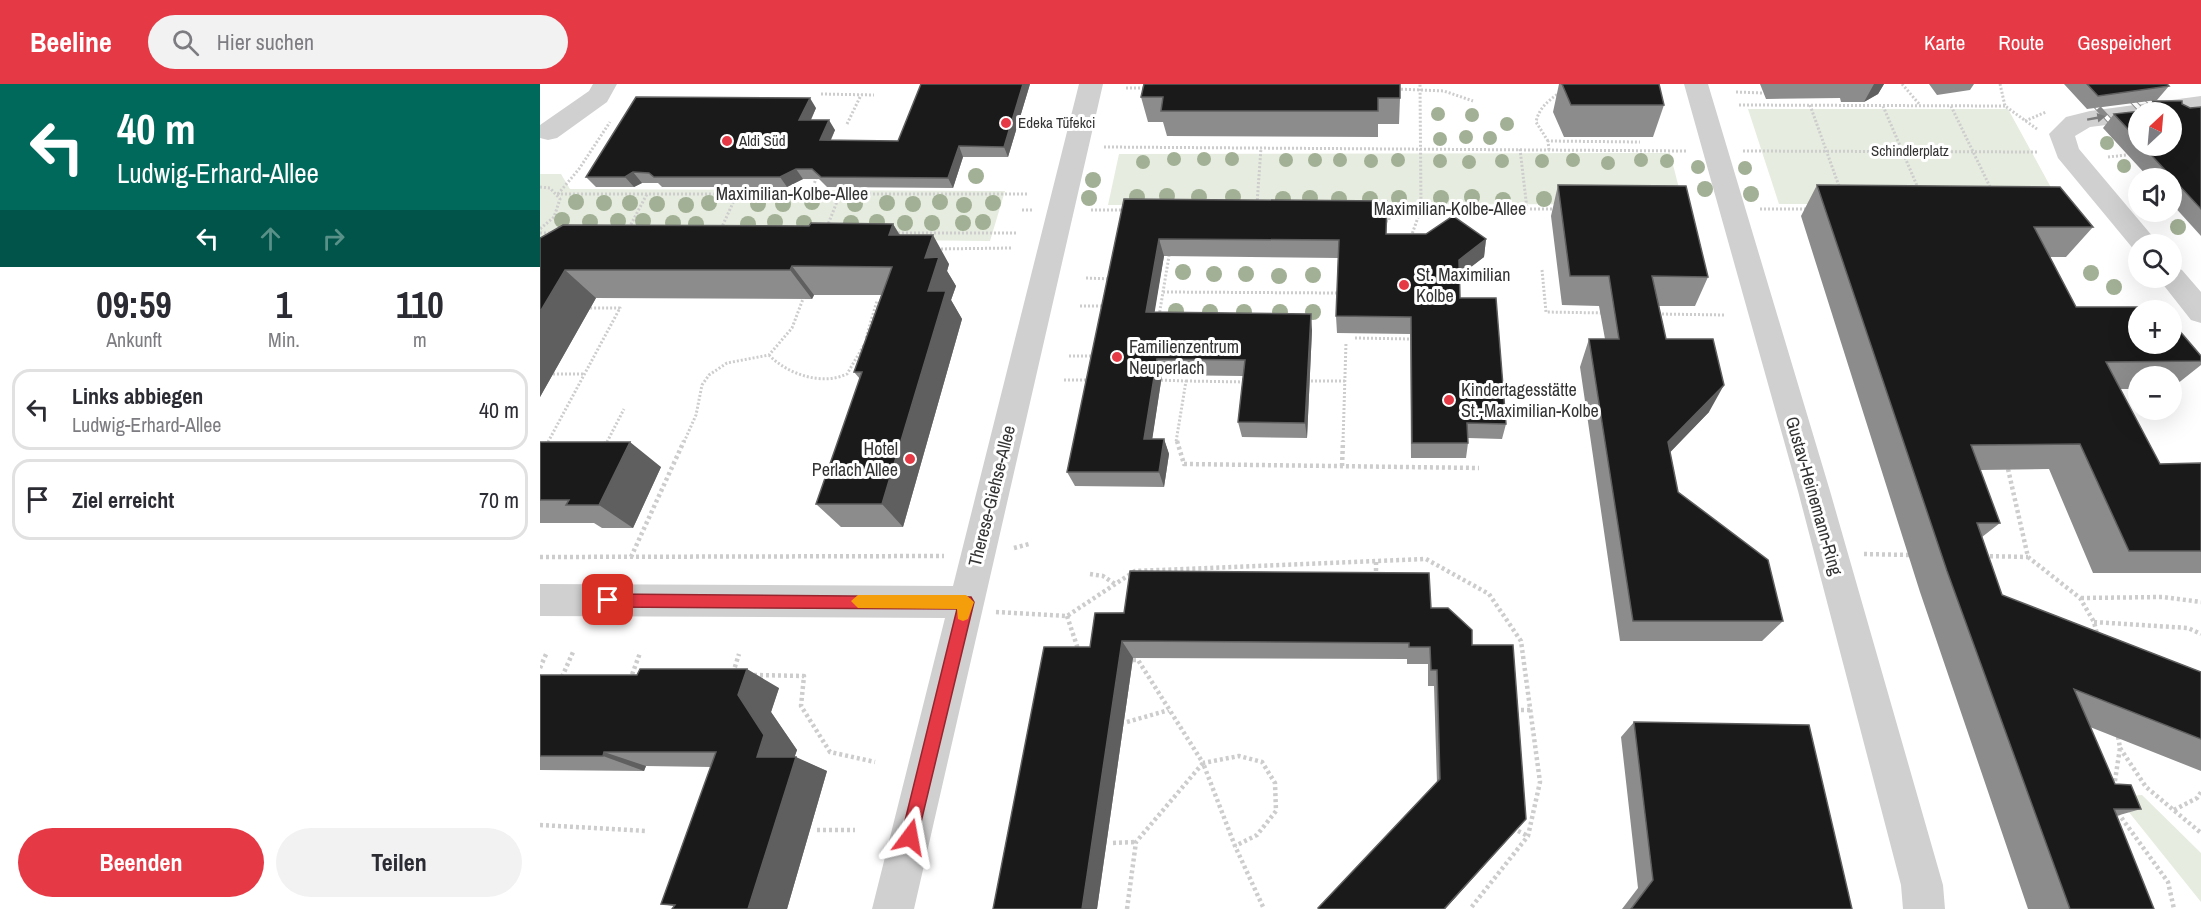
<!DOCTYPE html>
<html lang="de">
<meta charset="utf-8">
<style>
:root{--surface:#fff;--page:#f2f2f3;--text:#2b2b33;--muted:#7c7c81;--line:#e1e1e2;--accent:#e63946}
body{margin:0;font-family:"Archivo Narrow",sans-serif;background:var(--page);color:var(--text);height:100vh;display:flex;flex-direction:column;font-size:22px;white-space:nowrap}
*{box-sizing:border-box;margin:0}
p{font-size:20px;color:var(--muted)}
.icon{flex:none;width:33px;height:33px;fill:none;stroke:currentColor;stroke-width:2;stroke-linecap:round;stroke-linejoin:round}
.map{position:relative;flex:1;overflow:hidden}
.drawer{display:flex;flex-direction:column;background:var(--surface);width:540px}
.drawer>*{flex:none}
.hud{background:#00695c;color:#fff;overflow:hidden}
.needle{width:39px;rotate:26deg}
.fabs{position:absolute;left:1588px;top:18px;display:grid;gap:12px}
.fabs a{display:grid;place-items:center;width:54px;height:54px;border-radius:50%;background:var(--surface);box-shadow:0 6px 24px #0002;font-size:30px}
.pin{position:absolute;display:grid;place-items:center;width:51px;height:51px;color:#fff;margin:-26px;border-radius:12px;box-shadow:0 3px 9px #0006}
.me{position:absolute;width:66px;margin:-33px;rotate:13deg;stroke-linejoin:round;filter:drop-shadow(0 0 4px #0008)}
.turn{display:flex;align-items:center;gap:21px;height:126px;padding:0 18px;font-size:27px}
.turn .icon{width:78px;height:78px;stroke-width:2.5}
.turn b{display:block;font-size:42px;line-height:51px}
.lanes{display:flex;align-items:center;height:57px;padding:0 18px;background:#0003;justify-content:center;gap:30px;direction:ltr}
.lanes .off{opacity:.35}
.eta{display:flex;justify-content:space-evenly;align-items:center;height:102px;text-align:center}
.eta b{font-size:36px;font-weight:700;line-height:42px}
.button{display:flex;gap:12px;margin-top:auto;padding:12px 18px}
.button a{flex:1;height:69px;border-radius:36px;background:var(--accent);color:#fff;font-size:24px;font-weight:700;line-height:69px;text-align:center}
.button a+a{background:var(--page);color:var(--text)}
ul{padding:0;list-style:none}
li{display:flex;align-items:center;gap:18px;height:81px;margin:0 12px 9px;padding:0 6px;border:3px solid var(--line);border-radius:18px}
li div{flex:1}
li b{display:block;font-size:22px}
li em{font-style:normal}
header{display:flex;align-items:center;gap:36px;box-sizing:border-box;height:84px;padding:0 30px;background:var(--accent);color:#fff}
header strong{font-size:28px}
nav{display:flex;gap:33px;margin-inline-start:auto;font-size:21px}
.search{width:420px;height:54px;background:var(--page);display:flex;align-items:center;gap:15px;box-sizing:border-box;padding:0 21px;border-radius:33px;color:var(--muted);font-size:22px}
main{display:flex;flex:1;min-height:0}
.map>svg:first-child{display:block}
</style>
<header>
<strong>Beeline</strong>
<div class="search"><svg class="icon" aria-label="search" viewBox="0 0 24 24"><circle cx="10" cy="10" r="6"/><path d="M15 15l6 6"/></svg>Hier suchen</div>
<nav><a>Karte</a><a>Route</a><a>Gespeichert</a></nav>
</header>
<main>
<section class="drawer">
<div class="hud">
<div class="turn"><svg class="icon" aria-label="left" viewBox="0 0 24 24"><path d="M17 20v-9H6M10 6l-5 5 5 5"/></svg><div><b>40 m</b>Ludwig-Erhard-Allee</div></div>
<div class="lanes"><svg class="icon" aria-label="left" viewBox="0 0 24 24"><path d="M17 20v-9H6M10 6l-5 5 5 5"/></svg><svg class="icon off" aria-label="ahead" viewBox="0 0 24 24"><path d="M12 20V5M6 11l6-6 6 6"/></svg><svg class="icon off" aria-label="right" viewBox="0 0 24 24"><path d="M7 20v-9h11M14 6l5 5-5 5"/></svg></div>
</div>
<div class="eta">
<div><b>09:59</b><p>Ankunft</p></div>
<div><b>1</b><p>Min.</p></div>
<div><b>110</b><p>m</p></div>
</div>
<ul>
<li><svg class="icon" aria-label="left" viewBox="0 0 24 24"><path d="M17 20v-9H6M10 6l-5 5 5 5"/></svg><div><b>Links abbiegen</b><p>Ludwig-Erhard-Allee</p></div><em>40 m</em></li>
<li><svg class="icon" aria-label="arrive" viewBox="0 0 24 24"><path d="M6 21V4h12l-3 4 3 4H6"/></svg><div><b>Ziel erreicht</b></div><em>70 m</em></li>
</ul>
<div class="button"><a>Beenden</a><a>Teilen</a></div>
</section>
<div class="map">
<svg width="1661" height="825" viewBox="0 0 1661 825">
<rect width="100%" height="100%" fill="#fff"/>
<path fill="#e6ecdf" d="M1208,25H1468L1520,120H1239Z
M1130,69L1143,120L568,121L579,70Z
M0,90H21L30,105L465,107L450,157L73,153L0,192Z
M1602,711L1661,769V818L1584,722L1588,712Z"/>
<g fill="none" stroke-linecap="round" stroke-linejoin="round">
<path stroke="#cdcdcd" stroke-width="3" stroke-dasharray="2 2" stroke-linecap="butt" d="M1362,0L1380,21
M1460,0L1465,22L1497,45
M586,4H607
M857,5L904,7L933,17
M1196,8L1223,9
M281,10L334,11
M1199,21L1465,22
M1270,21L1300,105
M1343,22L1378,104
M1411,22L1451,105
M1485,37L1506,28
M307,40L321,11
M1008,57L996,38C999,24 1008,17 1019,9
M564,63L1147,67
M980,65L987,125
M1009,66L1008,57L1100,58
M1203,67L1498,68
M1568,73L1587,71
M0,103L10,104L20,115L14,133L0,145
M17,110H487
M18,110L39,85L70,38
M270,110L276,95
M717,120L721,64
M842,125H1018
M1220,125H1270
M482,126H493
M551,126H586
M846,137H849V125
M287,143L300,110
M89,144L107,110
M181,145L197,110
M0,149H13
M354,149H476
M871,153L881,125L880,0
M397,165L471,164
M1002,186L1006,228L1066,229
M546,194L572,195
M623,208L799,209
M540,222H566
M1118,230L1186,231
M619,232L629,172
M326,254L337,217
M815,254L870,255
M229,271C247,290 282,302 307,290L324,261
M529,272H556
M13,290H45
M524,296H550
M617,296L646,297L636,358
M646,297L706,298
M767,297H805
M8,358L80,224H50
M67,358L84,325
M144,358L156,331L162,301L169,291L187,279L229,271L252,244L263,215
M803,358L806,258"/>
<path stroke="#cdcdcd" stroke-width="4.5" stroke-dasharray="3 3" stroke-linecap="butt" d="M637,357L644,380L939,384
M6,361L8,357
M65,361L67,357
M802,382L803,357
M1468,385L1488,473L1540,514L1554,538L1557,550
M474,464L489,460
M1324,470L1371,471
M1444,472L1488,473
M0,473L404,472
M91,473L144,357
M836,478V492
M550,490L563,492L575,500
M1541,514L1623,513L1661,518
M456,528L527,532L595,487L886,475L949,510L981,557L1000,698L988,752L930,825
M527,532L539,568
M1554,538L1648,544L1661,550
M593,576H598L663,679L699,672L722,678L735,699L736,727L717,751L695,762
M0,584L7,568
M193,589L199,570
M214,591L264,592L261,622L290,668L335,678
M22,593L33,568
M90,596L100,569
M975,626H990
M587,638L629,626
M1580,664L1606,703L1661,749
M1574,703L1580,664L1578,652
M1634,726L1657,714L1661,708
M1578,729L1628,798L1634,825
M0,741L107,747
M277,746H315
M978,747L988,752
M573,759L596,758
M587,825L596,758L663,679L695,762L724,825"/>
<path fill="#d0d0d0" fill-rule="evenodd" d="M53,0H77L67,18L17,54L8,56L0,54V41L49,7Z
M539,0H563L374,825H332L405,534L0,532V500L413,502Z
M1144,0H1168L1290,407L1403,801L1405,825H1363L1361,801L1258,407Z
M1661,12V28L1632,32V28H1599V37L1550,43L1535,52L1539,65L1619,160H1599V168L1595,167L1518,74L1509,50L1526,33L1550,27Z
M1632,182L1642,186L1661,208V239L1651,236L1618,194H1632Z"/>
<defs>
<path id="rail" d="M1536,0L1581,49
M1576,0L1603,28
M1592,0L1620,28"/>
</defs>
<use href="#rail" stroke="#888" stroke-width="6"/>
<use href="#rail" stroke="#fff" stroke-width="4" stroke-dasharray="11" stroke-linecap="butt"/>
</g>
<g fill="#a2b095">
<circle cx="898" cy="30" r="7"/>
<circle cx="932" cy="31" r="7"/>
<circle cx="967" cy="40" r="7"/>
<circle cx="926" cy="53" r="7"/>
<circle cx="950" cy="54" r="7"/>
<circle cx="900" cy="55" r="7"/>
<circle cx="1567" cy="59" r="7"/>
<circle cx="634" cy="75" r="7"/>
<circle cx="664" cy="75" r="7"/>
<circle cx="692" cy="75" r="7"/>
<circle cx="746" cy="76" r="7"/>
<circle cx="775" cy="76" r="7"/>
<circle cx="800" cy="76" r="7"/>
<circle cx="858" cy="76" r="7"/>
<circle cx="1033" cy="76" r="7"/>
<circle cx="1101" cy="76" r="7"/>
<circle cx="831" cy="77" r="7"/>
<circle cx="900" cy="77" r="7"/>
<circle cx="962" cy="77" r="7"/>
<circle cx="1002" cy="77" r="7"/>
<circle cx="1127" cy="77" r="7"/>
<circle cx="603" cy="78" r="7"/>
<circle cx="929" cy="78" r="7"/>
<circle cx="1068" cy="79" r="7"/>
<circle cx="1584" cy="82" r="7"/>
<circle cx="1158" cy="83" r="7"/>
<circle cx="1205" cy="84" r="7"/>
<circle cx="436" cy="92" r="8"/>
<circle cx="553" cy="96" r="8"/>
<circle cx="1165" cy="105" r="8"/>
<circle cx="1211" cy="110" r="8"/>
<circle cx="627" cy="112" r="8"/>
<circle cx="597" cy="113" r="8"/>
<circle cx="659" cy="113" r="8"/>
<circle cx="693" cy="113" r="8"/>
<circle cx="932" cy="113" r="8"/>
<circle cx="549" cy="114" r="8"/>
<circle cx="770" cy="114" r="8"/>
<circle cx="859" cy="114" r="8"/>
<circle cx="901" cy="114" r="8"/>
<circle cx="743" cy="115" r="8"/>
<circle cx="799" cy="115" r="8"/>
<circle cx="830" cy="115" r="8"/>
<circle cx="1004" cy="115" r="8"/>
<circle cx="963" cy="116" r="8"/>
<circle cx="36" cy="118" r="8"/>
<circle cx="272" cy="118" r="8"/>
<circle cx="400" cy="118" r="8"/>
<circle cx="64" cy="119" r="8"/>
<circle cx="90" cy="119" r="8"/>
<circle cx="169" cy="119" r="8"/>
<circle cx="347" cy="119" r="8"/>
<circle cx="453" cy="119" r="8"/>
<circle cx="117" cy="120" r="8"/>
<circle cx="218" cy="120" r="8"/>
<circle cx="243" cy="120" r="8"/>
<circle cx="315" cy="120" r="8"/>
<circle cx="373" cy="120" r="8"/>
<circle cx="146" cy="121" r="8"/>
<circle cx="424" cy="121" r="8"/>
<circle cx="22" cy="136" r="8"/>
<circle cx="78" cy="137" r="8"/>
<circle cx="103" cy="137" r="8"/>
<circle cx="50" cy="138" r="8"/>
<circle cx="235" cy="138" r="8"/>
<circle cx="337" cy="138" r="8"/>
<circle cx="443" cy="138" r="8"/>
<circle cx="133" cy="139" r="8"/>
<circle cx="264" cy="139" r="8"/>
<circle cx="311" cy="139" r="8"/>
<circle cx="365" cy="139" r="8"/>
<circle cx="392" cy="139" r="8"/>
<circle cx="423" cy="139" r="8"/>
<circle cx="156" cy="140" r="8"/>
<circle cx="208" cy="140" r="8"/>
<circle cx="1638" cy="143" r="8"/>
<circle cx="643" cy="188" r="8"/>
<circle cx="1551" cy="189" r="8"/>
<circle cx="674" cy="190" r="8"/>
<circle cx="706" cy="190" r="8"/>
<circle cx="773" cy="191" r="8"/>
<circle cx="739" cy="192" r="8"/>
<circle cx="1574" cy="203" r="8"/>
<circle cx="636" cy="227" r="8"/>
<circle cx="670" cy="228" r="8"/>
<circle cx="704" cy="228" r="8"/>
<circle cx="740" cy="228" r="8"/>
<circle cx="773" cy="228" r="8"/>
</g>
<path fill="#8c8c8c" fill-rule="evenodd" d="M490,0L468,73H423L413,104L287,103L279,95H263L247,103H122L118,99H102L94,103H56L46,93L276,24L271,36L295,46L291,56L358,57Z
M1019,0H1119L1124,21L1113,53H1024L1013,28Z
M1220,0H1344L1338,10L1324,18H1301L1300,14L1226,15Z
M1389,0H1434L1430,6L1397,11Z
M1524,0H1627L1629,2L1617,16L1547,25Z
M601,13L860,14L859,40H838V53L627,52L623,38H608Z
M1613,17L1642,20L1650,24L1661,23V152L1632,120V94H1609L1563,44L1574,30L1604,27ZM1599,28L1632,62H1599Z
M1018,101L1168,193L1155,222H1119L1126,255L1169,328L1130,368L1138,408L1243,537L1222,557H1080L1040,283L1049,255H1065L1059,222L1022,221L1011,132Z
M1277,101L1553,143L1526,173H1510L1536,223L1661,272V281L1632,304V292H1599V305H1580L1620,380L1661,379V489H1553L1509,385L1440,386L1460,439L1442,453L1462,511L1661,588V687L1550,643L1575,700L1601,725L1576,732L1614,825H1488L1380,508L1261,132Z
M584,115L846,150L946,155L944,173L919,191L920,214L966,340L962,355L928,354V359L926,374H871L870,250L797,249L796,232L798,174L624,172L614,228L772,246L767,354L702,353L698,338L703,292L622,291L612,355H624L629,370L624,403L535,402L527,388Z
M353,140L360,151L409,180L407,187L416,202L411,216L422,235L363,443H301L276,420L320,295L314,288L341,211H274L272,215L56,214L0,313V154Z
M0,358L121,383L93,444H62L54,439H0Z
M891,524L932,561L986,735L978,744L905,825H778L897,699L894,602H888V580H867V575L593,574L557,825H453L550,563L555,529Z
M0,591L239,604L231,628L257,666L254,673L287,687L247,825H132L134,822L121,820L171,683L106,682L104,687L0,686Z
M1094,638L1312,825H1082L1098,804L1081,653Z"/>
<path fill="#5f5f5f" d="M483,0H490L468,73L464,63Z
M1334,0H1344L1338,10L1324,18Z
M270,14L276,24L266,46L259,36Z
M289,36L295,46L286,66L280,56Z
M419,62L423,73L413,104L408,94Z
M256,85L263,95L247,103L240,93Z
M93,88L102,99L94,103L85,93Z
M353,140L370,169L349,151Z
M393,151L409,180L407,187L416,202L411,216L422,235L363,443L342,420L388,207L385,174Z
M619,155L624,172L612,244L606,228Z
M946,155L944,173L917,194L919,176Z
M252,182L274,211L272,215L250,186Z
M25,186L56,214L0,313V228Z
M771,230L772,246L767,354L765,339Z
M617,275L622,291L610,370L604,355Z
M1184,301L1169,328L1115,384L1128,358Z
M624,355L629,370L624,403L619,388Z
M90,358L121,383L93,444L59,421Z
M582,557L593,574L557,825H542Z
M207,585L239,604L231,628L257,666L250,687L217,673L198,611Z
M64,668L106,682L104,687L63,672Z
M256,673L287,687L247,825H208Z
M986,735L978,744L905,825H904Z"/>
<path fill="#1a1a1a" stroke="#5f5f5f" stroke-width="1.5" d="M381,0H483L464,63L419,62L408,94L281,93L272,85H256L240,93H114L109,89L93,88L85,93H46L96,13L270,14L259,36H289L280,56L358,57Z
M604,0H860V14H838V27H621L623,13H601Z
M1022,0H1119L1124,21H1031Z
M1547,0H1627L1629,2L1558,12Z
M1613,17H1642V20L1650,24L1661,23V125L1603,62H1632V28H1599V57L1574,30L1611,26Z
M1018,101L1146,102L1168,193L1112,192L1126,255H1173L1184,301L1128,358L1138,408L1228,476L1243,537H1093L1049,255H1079L1069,192H1030Z
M1277,101L1520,103L1553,143H1494L1536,223H1620L1623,226H1599V260H1632V238L1661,272V277L1566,278L1620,380L1661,379V467H1589L1540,360L1431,361L1460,439H1437L1462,511L1661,588V655L1534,605L1575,700L1591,701L1601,725H1574L1614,825H1530L1407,487Z
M584,115L847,117L846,150H886L913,132L946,155L919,176L920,214H956L966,340L927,339L928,359H872L871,233L796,232L799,156L619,155L606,228L771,230L765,339L698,338L705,276L617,275L604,355H624L619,388H527Z
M271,139L353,140L349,151H393L385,174L399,173L388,207H406L342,420H276L322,288H314L352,183L252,182L250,186H25L0,228V154L23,141L269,142Z
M0,358H90L59,421H26L29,416H0Z
M590,487L889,489L891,524H908L919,534L932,546V561H973L986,735L904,825H779L778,824L900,695L897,586H891L890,563H869V559L582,557L542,825H453L504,563H550L555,529H584Z
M100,585H207L198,611L224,651L217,673H256L208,825H132L135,821L121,820L176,668H64L63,672H0V591H97Z
M1094,638L1269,641L1312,825H1091L1113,796Z"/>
<defs><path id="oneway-solid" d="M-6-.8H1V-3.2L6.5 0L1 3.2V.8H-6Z" transform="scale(1.5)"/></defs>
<use fill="#7a7a7a" href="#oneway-solid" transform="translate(1556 34) rotate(-10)"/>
<path fill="#e63946" stroke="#96252e" stroke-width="1.5" d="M68,510L431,513L434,518L376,759L370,762L364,759L361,753L417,525L68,523L61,516Z"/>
<path fill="#f59e0b" d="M318,511H426L434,518L428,535L423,537L418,535L417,525L318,524L311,517Z"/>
<g fill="#e63946" stroke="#fff" stroke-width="2">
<circle cx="466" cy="39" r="6"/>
<circle cx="187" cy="57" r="6"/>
<circle cx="864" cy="201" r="6"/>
<circle cx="577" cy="273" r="6"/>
<circle cx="909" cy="316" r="6"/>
<circle cx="370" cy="375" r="6"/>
</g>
<g text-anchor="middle" stroke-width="6" stroke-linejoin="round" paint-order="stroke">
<g font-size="15" fill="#333" stroke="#fff" text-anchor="start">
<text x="478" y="44">Edeka Tüfekci</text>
<text x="199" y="62">Aldi Süd</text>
</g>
<g font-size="15" fill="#333" stroke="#fff">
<text x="1370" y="72">Schindlerplatz</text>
</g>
<g font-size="18" fill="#333" stroke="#fff">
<text x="252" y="116">Maximilian-Kolbe-Allee</text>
<text x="910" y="131">Maximilian-Kolbe-Allee</text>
<text transform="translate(452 412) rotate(-76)" y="6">Therese-Giehse-Allee</text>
<text transform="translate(1274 412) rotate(74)" y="6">Gustav-Heinemann-Ring</text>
</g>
<g font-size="18" fill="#333" stroke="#fff" text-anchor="start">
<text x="876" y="197">St. Maximilian<tspan x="876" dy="21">Kolbe</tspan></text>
<text x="589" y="269">Familienzentrum<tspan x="589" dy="21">Neuperlach</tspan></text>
<text x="921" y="312">Kindertagesstätte<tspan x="921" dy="21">St.-Maximilian-Kolbe</tspan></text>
<text x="358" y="371" text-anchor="end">Hotel<tspan x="358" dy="21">Perlach Allee</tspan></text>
</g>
</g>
</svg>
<div class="fabs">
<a><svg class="needle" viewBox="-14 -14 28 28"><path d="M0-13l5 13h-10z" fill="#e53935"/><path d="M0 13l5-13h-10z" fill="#7c7c81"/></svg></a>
<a><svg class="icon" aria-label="sound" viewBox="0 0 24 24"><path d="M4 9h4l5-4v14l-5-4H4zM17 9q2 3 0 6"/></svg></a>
<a><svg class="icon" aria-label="search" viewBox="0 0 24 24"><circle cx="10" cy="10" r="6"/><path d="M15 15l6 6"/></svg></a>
<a>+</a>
<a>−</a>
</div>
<div class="pin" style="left:68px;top:516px;background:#d93025"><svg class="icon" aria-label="arrive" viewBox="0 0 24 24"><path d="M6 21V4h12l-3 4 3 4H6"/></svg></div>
<svg class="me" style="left:370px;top:753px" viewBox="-20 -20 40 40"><path d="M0-17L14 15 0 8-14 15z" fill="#e63946" stroke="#fff" stroke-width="4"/></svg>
</div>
</main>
